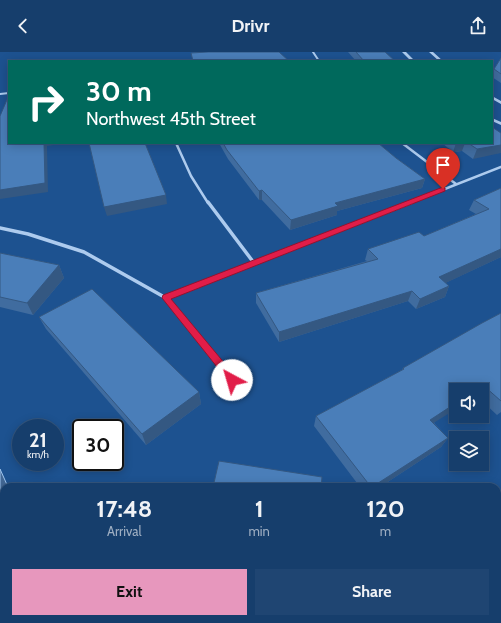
<!DOCTYPE html>
<style>
:root{--surface:#163e6c;--page:#1f4572;--text:#f1f3f6;--muted:#9eaec2;--line:#35577f;--accent:#e797bd}
body{margin:0;font-family:Cabin,sans-serif;background:var(--page);color:var(--text);height:100vh;display:flex;flex-direction:column;font-size:15px;white-space:nowrap}
*{box-sizing:border-box;margin:0}
p{font-size:13px;color:var(--muted)}
.icon{flex:none;width:22px;height:22px;fill:none;stroke:currentColor;stroke-width:2;stroke-linecap:round;stroke-linejoin:round}
.map{position:relative;flex:1;overflow:hidden}
.details{position:absolute;left:0px;top:431px;width:501px;height:140px;display:flex;flex-direction:column;background:var(--surface);border-radius:12px 12px 0 0;box-shadow:0 2px 10px #0003,0 0 0 1px var(--line)}
.details>*{flex:none}
.top-card{position:absolute;left:8px;top:8px;width:485px;height:84px;border-radius:0px;box-shadow:0 2px 10px #0003,0 0 0 1px var(--line);background:#00695c;color:#fff;overflow:hidden}
.fabs{position:absolute;left:449px;top:331px;display:grid;gap:8px}
.fabs a{display:grid;place-items:center;width:40px;height:40px;border-radius:0px;background:var(--surface);box-shadow:0 2px 10px #0003,0 0 0 1px var(--line);font-size:20px}
.speed{position:absolute;left:12px;top:367px;display:flex;gap:8px;font-size:20px;font-weight:700;text-align:center}
.speed>*{display:grid;place-content:center;width:52px;height:52px;border-radius:50%;background:var(--surface);box-shadow:0 2px 10px #0003,0 0 0 1px var(--line);line-height:1}
.speed small{font-size:10px;font-weight:400}
.speed .limit{border:2px solid #111;border-radius:6px;background:#fff;color:#111}
.pin{position:absolute;display:grid;place-items:center;width:34px;height:34px;color:#fff;margin:-41px -17px;border-radius:50% 50% 50% 0;rotate:-45deg;box-shadow:0 0 4px #0007}
.pin .icon{rotate:45deg}
.me{position:absolute;width:44px;margin:-22px;rotate:321deg;stroke-linejoin:round;filter:drop-shadow(0 0 3px #0008)}
.turn{display:flex;align-items:center;gap:14px;height:84px;padding:0 12px;font-size:18px}
.turn .icon{width:52px;height:52px;stroke-width:2.5}
.turn b{display:block;font-size:28px;line-height:34px}
.eta{display:flex;justify-content:space-evenly;align-items:center;height:68px;text-align:center}
.eta b{font-size:24px;font-weight:700;line-height:28px}
.button{display:flex;gap:8px;margin-top:auto;padding:8px 12px}
.button a{flex:1;height:46px;border-radius:0px;background:var(--accent);color:#111;font-size:16px;font-weight:700;line-height:46px;text-align:center}
.button a+a{background:var(--page);color:var(--text)}
header{display:flex;justify-content:space-between;align-items:center;height:52px;padding:0 12px;background:var(--surface);font-size:18px;font-weight:700}
.map>svg:first-child{display:block}
</style>
<header><svg class="icon" aria-label="back" viewBox="0 0 24 24"><path d="M15 5l-7 7 7 7"/></svg>Drivr<svg class="icon" aria-label="share" viewBox="0 0 24 24"><path d="M12 15V3M7 8l5-5 5 5M5 13v7h14v-7"/></svg></header>
<div class="map">
<svg width="501" height="571" viewBox="0 0 501 571">
<rect width="100%" height="100%" fill="#1d5290"/>
<path fill="#426794" stroke="#a0c6ef" d="M0,417L8,435H4V567H43V571H0Z"/>
<g fill="none" stroke-linecap="round" stroke-linejoin="round">
<path stroke="#adcbee" stroke-width="2" d="M313,0L319,9
M0,42L9,41"/>
<path stroke="#adcbee" stroke-width="2.5" d="M176,91L191,124L208,151
M402,91L456,132
M409,151L501,115"/>
<path stroke="#adcbee" stroke-width="3.5" d="M208,150L254,211
M0,176L28,182L84,200L166,246L176,258
M166,246L412,150"/>
<path stroke="#adcbee" stroke-width="4.5" d="M175,257L232,328"/>
<path stroke="#adcbee" stroke-width="5.5" d="M497,479L501,476
M410,571L412,567"/>
<path fill="#adcbee" fill-rule="evenodd" d="M402,0H406L415,9H411Z
M429,0H433L443,9H439Z
M492,44L501,49V52L492,47Z
M492,66L501,70V73L492,69Z"/>
</g>
<path fill="#406c9f" d="M348,0H385L395,9H356Z
M501,6V31L492,25V23L494,17Z
M219,91H378L396,106L425,127L422,136L337,159V163L290,178L262,148H259L228,107Z
M442,91H492L473,107L462,99L453,100Z
M501,136V205L445,231L449,234L445,245L416,257L408,249L279,290L256,251V241L367,209L365,208L368,197L424,184L476,162L469,158L474,148Z
M0,201L59,213L64,226L33,263L0,255Z
M501,261V360L497,363L482,349V338H456L434,371L448,386L441,395L380,435H360L314,374L316,364L402,318L403,316Z
M39,265L199,340L201,352L146,393L46,277Z"/>
<path fill="#345882" d="M44,91H68L47,94L48,140L0,147V138Z
M456,91H465L462,99L453,100Z
M501,93V101L473,107L477,97Z
M425,127L422,136L337,159V163L290,178L291,168L335,151Z
M262,138V148H259V139Z
M166,143L167,152L107,164L104,155Z
M501,197V205L435,236L439,225Z
M59,213L64,226L33,263L27,251Z
M449,234L445,245L416,257L420,247Z
M412,239L408,249L279,290V280Z
M484,334L481,338H477Z
M199,340L201,352L146,393L142,382Z
M456,351V357L424,377L430,368Z
M448,386L441,395L380,435H372Z"/>
<path fill="#4a7eb9" stroke="#345882" d="M208,0H279L289,9H193L191,1Z
M356,0H385L395,9H364Z
M501,6V22L494,17Z
M9,43V91H44L45,131L0,138V64Z
M492,75L501,81V93L477,97L468,91H492Z
M89,91H145L166,143L104,155Z
M223,91H378L396,106L425,127L335,151L338,154L291,168L262,138L259,139L227,98Z
M501,136V197L439,225L449,234L420,247L412,239L279,280L256,241L378,207L368,197L419,180L424,184L489,157L474,148Z
M0,201L59,213L27,251L0,245Z
M92,237L199,340L142,382L39,265Z
M501,261V349L484,334L477,338H456V351L430,368L448,386L372,435H371L316,364L404,317L403,316L482,271Z
M219,409L322,425L321,435H213Z"/>
<path fill="#e11d48" stroke="#92132f" d="M443,135L445,136V139L171,247L236,325L237,328L236,330H229L162,246L163,243Z"/>
</svg>
<div class="fabs">
<a><svg class="icon" aria-label="sound" viewBox="0 0 24 24"><path d="M4 9h4l5-4v14l-5-4H4zM17 9q2 3 0 6"/></svg></a>
<a><svg class="icon" aria-label="layers" viewBox="0 0 24 24"><path d="M12 4l9 5-9 5-9-5zM3 14l9 5 9-5"/></svg></a>
</div>
<div class="speed"><div>21<small>km/h</small></div><div class="limit">30</div></div>
<div class="pin" style="left:443px;top:137px;background:#d93025"><svg class="icon" aria-label="arrive" viewBox="0 0 24 24"><path d="M6 21V4h12l-3 4 3 4H6"/></svg></div>
<svg class="me" style="left:232px;top:328px" viewBox="-20 -20 40 40"><circle r="19" fill="#fff"/><path d="M0-13L10 11 0 6-10 11z" fill="#e11d48"/></svg>
<div class="top-card">
<div class="turn"><svg class="icon" aria-label="right" viewBox="0 0 24 24"><path d="M7 20v-9h11M14 6l5 5-5 5"/></svg><div><b>30 m</b>Northwest 45th Street</div></div>
</div>
<section class="details">
<div class="eta">
<div><b>17:48</b><p>Arrival</p></div>
<div><b>1</b><p>min</p></div>
<div><b>120</b><p>m</p></div>
</div>
<div class="button"><a>Exit</a><a>Share</a></div>
</section>
</div>
